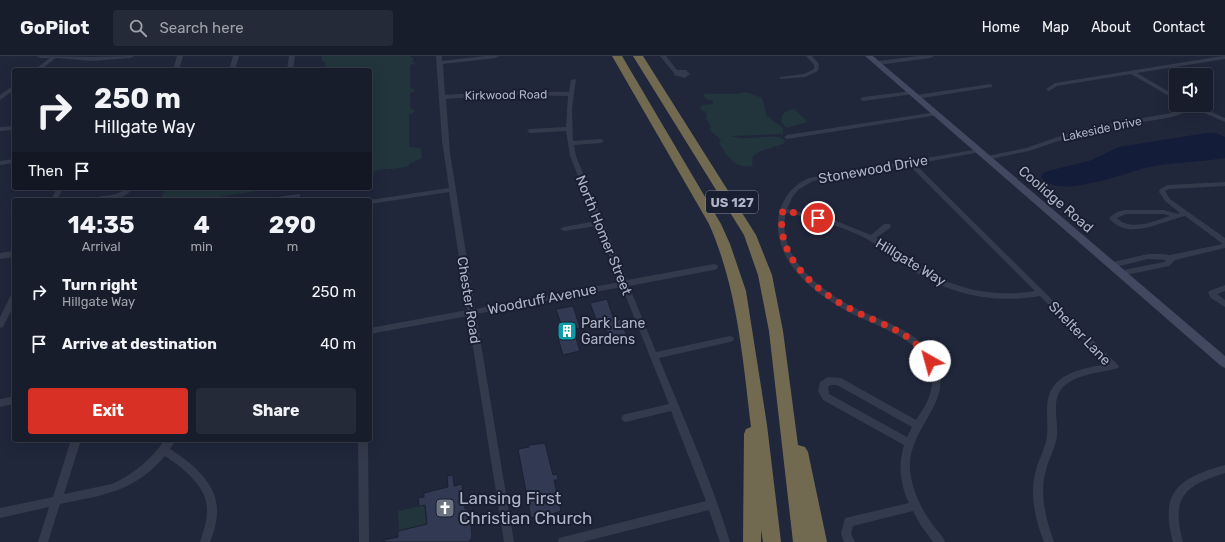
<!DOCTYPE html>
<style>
:root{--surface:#181d2c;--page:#252a38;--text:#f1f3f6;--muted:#9fa2a9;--line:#363b48;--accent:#d93025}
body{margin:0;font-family:Rubik,sans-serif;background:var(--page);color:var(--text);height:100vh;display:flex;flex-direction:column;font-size:15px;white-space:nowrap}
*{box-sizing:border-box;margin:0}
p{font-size:13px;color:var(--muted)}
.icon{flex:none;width:22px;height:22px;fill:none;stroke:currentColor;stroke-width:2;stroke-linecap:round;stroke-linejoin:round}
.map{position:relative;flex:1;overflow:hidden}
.details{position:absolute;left:12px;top:142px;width:360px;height:244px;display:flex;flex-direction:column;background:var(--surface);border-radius:4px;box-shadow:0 4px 16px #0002,0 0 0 1px var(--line)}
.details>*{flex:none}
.hud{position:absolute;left:12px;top:12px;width:360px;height:122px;border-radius:4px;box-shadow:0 4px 16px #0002,0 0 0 1px var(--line);background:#181d2c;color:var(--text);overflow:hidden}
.tools{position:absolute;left:1169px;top:12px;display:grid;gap:8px}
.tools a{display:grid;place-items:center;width:44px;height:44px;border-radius:4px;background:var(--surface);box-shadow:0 4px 16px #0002,0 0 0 1px var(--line);font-size:20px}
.pin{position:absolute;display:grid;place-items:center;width:34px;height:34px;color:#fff;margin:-17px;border:2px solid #fff;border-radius:50%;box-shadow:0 1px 4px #0007}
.me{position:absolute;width:44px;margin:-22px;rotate:322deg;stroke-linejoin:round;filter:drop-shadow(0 0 3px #0008)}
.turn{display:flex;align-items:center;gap:14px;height:84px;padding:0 16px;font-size:18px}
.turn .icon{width:52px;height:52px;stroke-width:2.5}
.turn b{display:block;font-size:28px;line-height:34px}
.then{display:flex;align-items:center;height:38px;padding:0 16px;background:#0003;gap:8px;font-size:15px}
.eta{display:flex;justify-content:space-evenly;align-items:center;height:68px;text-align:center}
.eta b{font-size:24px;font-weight:700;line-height:28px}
.primary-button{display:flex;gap:8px;margin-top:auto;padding:8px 16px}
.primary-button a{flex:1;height:46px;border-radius:4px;background:var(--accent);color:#fff;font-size:16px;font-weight:700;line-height:46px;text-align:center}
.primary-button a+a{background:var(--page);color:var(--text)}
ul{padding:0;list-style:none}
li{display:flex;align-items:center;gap:12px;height:52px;padding:0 16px}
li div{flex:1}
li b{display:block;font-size:15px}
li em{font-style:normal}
header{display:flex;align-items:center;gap:24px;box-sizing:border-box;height:56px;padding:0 20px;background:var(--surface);border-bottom:1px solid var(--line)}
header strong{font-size:19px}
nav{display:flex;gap:22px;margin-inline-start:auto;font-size:14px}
.search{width:280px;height:36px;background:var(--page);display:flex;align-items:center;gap:10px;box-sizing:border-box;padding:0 14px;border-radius:4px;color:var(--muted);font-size:15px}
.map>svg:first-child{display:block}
</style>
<header>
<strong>GoPilot</strong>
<div class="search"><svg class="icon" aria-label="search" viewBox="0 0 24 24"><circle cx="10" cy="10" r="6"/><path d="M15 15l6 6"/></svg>Search here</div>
<nav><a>Home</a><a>Map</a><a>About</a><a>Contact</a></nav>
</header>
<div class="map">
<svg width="1225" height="486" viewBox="0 0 1225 486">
<rect width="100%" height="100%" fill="#20273b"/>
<path fill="#22353c" d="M322,0H410L414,4L411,6H414L415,8L410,9V31L416,35L410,37V51L415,55L409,59V91L421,92L422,102L409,108V110C406,110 403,112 399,112C390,114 379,111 370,118V14H320L325,10V6L322,5Z
M746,36L762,42L767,60L783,72V78L731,80C749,87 772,75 785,84L783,88L761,95L753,100L752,110C733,112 729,102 719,87L721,84L710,74L711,70L706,63L707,58L699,52L703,49L713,48V45L706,43L703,39L705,38H736Z
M794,53L807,65V66L787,72L781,66L782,60L785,56Z
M165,132H278L197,144H161Z
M425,449L427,468L399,475L398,455Z"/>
<path fill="#131c39" d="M1206,77H1216L1225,81V102C1200,106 1174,106 1149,111C1128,116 1056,145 1041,121L1043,117L1048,115L1089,105L1119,91Z"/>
<path fill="#313a52" stroke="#1b2132" d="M301,137L300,144H272V141Z
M607,243L614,264L620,263L629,285L612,289L604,267L598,268L590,247Z
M573,250L580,272L573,273L580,295L563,299L556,275L563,274L556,253Z
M545,387L553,419L557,418L558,424H554L561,455L543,461V459L531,462L518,393L529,391V389Z
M453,419L454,430L462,428L465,453L467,452L471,468L472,482L469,486H384V484L398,481V475L427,468L425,449L419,450L418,442L424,441V437L448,431L447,420Z"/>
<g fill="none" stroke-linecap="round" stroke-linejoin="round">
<path fill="#333a4b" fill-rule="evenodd" d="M37,0L92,1L134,0L131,2L92,5L56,2L40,14H34L50,2H40Z
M177,0H183L179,14H173Z
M233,0H239L235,14H229Z
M289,0H295L293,14H287Z
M436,0H442V5L484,0H499L496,2L443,8L445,39L503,35L569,36L571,24L576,23L572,53L573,85L601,83L604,85L601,87L574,89L576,100L627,224L714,208L717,209L718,211L717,213L714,214L629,230L656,296L730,280L733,281L734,283L733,285L730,286L659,302C684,363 711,423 730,486H720L709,454L583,486H558L559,482L563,481L706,445L671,355L626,366L623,365L621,362L623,359L626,358L669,348L622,231L476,258L514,486H504L468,260L370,278V272L467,254L449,136L370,148V144L449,132L442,85ZM503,39L568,40L566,71L530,73L527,75L530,77L566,75L570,100L596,165L564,171L560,173L564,175L597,170L620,226L475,253L450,97L446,43Z
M660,0H666L677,14H686L690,18L685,22L674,19V17Z
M806,0H812L819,8L818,15L805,21L780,23V21L804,18L814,13V9Z
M919,0H934L931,2L878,9L875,7L878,5Z
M1222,0H1225V3L1137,17L1176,40V44L1131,18L1057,30L1049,35L1046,33L1055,27Z
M990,28L992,29V31L916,43L913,41L916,39Z
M14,29V34L0,44V39Z
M912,35L915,37L914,38L863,45L860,43L863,41Z
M1188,49H1196L1225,62V66L1195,53L1172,61L1082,77L1029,95L987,104L984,102L987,100L1026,92L1081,73L1171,57L1190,51Z
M936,56L939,58L938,59L787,83L784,81L787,79Z
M14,70V74L0,75V71Z
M979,93L982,95L981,96L915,108L1119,310L1118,312L1115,313C1098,317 1077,318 1063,331C1051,344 1058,363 1057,379C1056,391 1049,402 1046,414C1039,438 1046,463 1054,486H1044C1035,463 1029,438 1036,414C1039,402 1046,392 1047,379C1049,363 1043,346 1053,331C1064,315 1089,311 1108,308L1040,240C994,248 951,239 912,214C897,204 883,192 867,183C842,170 814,162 786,157C775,203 825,238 861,255C885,266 914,274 930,297C963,343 907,368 910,414C912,434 921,453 933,469C937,475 943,480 945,486H933L920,468L913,455L853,470L851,478L855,486H844L841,478L845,462L909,447C900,428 898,409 904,389L823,344L818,335L820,326L828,321L841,322L916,364C922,355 929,345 931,334C942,287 875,271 845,254C812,236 775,205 778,164C780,145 792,129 809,122ZM909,109L1035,235C993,242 953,233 917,210C903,201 890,191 876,182L890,172L891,170L890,168H884L871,179L831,163L787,153L792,142L798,134L813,125ZM830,329H837L912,371L907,381L829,338L828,331Z
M14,103V107L0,109V105Z
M1225,126V130L1169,133L1165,135L1170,143L1225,182V192L1175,204L1169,210L1121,220L1117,217L1118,215L1164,206L1166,204L1148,203L1112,212L1109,211L1108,209L1109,207L1148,198H1163L1170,199L1223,188L1185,160C1162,165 1128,186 1109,162L1117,156L1125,154H1164L1178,158L1180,157L1165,145L1159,136L1160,133L1168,129ZM1126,158H1164L1170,160C1154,165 1131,176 1117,162Z
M57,132H63L57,144H51Z
M126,132H133C123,146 106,144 91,144C101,137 115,143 126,132Z
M14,195V201L0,203V197Z
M1225,229V235L1217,238L1225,244V251L1211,242L1208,237L1209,235Z
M14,238V249L3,271L0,272V261L11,239Z
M14,340V348L0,351V343Z
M71,384H81L64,438L112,428C134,418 151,403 165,384H176L170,393C191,406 218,428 217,455C217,466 214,476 210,486H200C203,476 207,466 207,455C208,431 183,412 165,400C134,436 104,439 60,448L48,486H38L49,451L0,462V452L53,441Z
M358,384H368L369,486H359Z
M1225,409V417C1183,430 1171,442 1183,486H1173C1159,435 1179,422 1225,409Z"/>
<path fill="#41485f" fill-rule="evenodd" d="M865,0H873L1225,300V312L1221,310Z"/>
<path fill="#726a50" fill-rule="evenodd" d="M612,0H622L721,168L730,188L746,235L767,369L781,486H763L761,474V486H743L744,378L746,373L751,371C743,303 737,231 709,168Z
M633,0H643L756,179L772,219L783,275L798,389L805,391L808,396L827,486H793L769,275L758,219L744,179Z"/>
</g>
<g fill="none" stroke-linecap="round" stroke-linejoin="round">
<path stroke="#d93025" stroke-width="7" stroke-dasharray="0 12.6" d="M818,162L783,154C774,198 812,232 847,251C879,269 909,272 930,305"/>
</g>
<defs>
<symbol id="building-square" viewBox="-11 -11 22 22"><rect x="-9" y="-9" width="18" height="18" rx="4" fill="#0f9aa8" stroke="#191f30"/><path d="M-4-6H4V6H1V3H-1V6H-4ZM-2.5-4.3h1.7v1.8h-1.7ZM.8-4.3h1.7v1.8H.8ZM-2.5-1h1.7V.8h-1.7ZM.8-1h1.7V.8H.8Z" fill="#fff"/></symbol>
<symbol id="church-square" viewBox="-11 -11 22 22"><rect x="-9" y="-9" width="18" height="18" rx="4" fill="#6b7280" stroke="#191f30"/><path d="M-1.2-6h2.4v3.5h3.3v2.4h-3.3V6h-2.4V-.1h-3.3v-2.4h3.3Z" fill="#fff"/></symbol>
</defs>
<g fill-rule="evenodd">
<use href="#building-square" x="556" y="264" width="22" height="22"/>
<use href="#church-square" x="434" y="441" width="22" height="22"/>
</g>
<g text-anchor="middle" stroke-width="4" stroke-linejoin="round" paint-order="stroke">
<g font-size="12" fill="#aeb4c7" stroke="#191f30">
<text transform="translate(506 39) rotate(-1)" y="4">Kirkwood Road</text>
<text transform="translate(1102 73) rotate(-12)" y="4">Lakeside Drive</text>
</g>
<rect fill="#191f30" stroke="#81879a" stroke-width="1" x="706" y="135" width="52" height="22" rx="3"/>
<g font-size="13" font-weight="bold" fill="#aeb4c7">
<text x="732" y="151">US 127</text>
</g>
<g font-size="14" fill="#aeb4c7" stroke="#191f30">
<text transform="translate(873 113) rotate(-10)" y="5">Stonewood Drive</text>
<text transform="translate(1056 143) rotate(41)" y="5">Coolidge Road</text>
<text transform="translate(604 179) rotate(68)" y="5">North Homer Street</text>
<text transform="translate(911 206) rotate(31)" y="5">Hillgate Way</text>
<text transform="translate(542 243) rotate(-11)" y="5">Woodruff Avenue</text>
<text transform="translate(469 244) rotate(81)" y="5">Chester Road</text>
<text transform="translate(1080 277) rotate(46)" y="5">Shelter Lane</text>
</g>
<g font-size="14" fill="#aeb4c7" stroke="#191f30" text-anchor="start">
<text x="581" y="272">Park Lane<tspan x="581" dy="16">Gardens</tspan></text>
</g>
<g font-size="17" fill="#aeb4c7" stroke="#191f30" text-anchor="start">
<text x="459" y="448">Lansing First<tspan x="459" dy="20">Christian Church</tspan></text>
</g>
</g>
</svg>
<div class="tools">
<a><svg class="icon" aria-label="sound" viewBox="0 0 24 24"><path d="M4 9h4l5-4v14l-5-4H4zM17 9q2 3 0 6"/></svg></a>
</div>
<div class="pin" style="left:818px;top:162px;background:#d93025"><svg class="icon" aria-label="arrive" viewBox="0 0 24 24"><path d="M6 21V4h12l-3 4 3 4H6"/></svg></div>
<svg class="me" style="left:930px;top:305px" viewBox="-20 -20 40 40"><circle r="19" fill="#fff"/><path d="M0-13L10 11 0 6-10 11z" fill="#d93025"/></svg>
<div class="hud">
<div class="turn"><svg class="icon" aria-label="right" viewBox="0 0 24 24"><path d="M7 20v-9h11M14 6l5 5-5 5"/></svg><div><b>250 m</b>Hillgate Way</div></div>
<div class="then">Then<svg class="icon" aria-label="arrive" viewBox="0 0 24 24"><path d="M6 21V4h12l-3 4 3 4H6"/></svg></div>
</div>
<section class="details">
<div class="eta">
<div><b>14:35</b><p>Arrival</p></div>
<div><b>4</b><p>min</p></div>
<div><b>290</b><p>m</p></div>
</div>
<ul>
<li><svg class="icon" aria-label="right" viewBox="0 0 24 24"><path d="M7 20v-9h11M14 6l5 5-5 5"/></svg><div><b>Turn right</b><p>Hillgate Way</p></div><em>250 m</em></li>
<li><svg class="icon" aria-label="arrive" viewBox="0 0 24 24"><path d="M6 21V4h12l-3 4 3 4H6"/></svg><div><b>Arrive at destination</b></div><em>40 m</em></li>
</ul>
<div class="primary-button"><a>Exit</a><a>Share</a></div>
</section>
</div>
